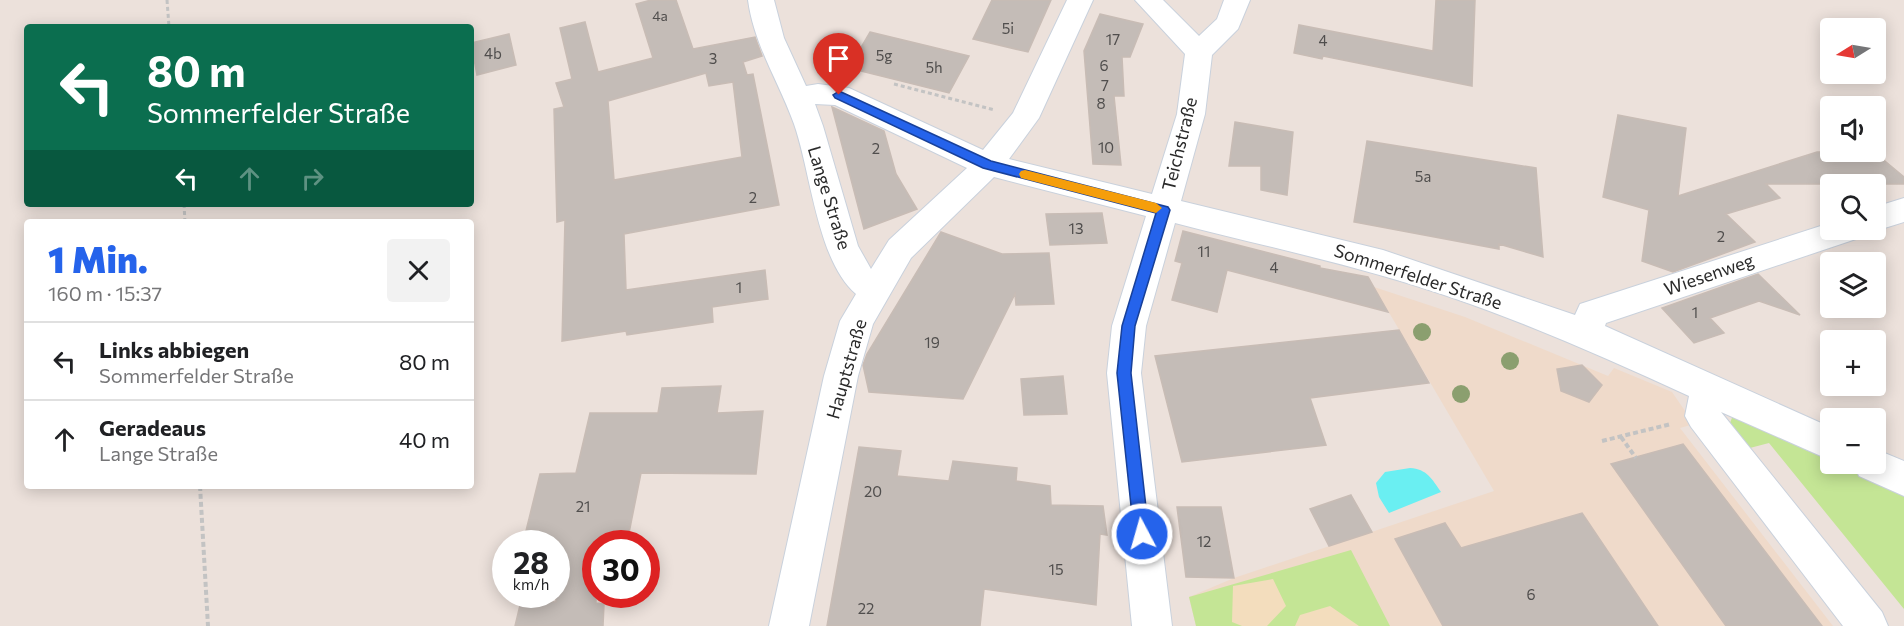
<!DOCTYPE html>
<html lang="de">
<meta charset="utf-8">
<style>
:root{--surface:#fff;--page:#f2f2f2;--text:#202124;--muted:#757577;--line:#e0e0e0;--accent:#2563eb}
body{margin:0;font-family:Commissioner,sans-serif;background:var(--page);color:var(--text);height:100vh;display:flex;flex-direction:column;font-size:22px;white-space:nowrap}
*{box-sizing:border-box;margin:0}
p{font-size:20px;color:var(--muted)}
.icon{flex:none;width:33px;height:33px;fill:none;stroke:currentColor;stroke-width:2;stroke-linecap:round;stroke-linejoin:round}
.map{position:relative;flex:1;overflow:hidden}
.drawer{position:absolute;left:24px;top:219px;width:450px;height:270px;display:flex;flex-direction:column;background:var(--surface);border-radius:6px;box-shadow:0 3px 15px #0003}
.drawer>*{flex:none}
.guide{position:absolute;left:24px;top:24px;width:450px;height:183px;border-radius:6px;box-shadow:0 3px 15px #0003;background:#0b6e4f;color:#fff;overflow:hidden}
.needle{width:39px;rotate:259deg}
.controls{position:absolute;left:1820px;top:18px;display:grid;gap:12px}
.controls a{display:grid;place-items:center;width:66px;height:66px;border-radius:6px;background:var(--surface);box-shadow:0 3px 15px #0003;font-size:30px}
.speed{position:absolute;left:492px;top:530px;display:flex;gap:12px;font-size:30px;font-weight:700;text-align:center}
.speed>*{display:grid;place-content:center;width:78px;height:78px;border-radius:50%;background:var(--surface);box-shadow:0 3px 15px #0003;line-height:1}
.speed small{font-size:15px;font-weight:400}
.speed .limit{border:9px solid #d22;background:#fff;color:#111}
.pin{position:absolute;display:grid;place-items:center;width:51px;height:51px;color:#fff;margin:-62px -26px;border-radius:50% 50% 50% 0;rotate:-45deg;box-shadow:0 0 6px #0007}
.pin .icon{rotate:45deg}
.me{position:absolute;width:66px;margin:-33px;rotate:354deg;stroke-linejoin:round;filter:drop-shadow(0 0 4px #0008)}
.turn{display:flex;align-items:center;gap:21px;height:126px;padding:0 24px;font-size:27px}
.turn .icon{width:78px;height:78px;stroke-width:2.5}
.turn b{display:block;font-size:42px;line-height:51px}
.lanes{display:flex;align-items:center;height:57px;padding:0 24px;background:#0003;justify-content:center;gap:30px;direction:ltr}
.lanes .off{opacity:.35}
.round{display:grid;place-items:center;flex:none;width:63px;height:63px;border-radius:6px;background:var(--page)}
.overview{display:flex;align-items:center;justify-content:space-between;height:102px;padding:0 24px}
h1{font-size:36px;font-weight:800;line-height:45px;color:var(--accent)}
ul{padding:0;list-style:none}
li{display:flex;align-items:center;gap:18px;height:78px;padding:0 24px;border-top:2px solid var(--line)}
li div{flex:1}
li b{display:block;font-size:22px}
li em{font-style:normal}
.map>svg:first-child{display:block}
</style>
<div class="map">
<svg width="1904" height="626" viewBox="0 0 1904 626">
<rect width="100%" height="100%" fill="#ece1db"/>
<path fill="#efdaca" d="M1374,287L1465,317L1608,376L1614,368L1672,392L1694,424L1680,428L1833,626H1196L1189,597L1234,578L1494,491Z"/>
<path fill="#c4e595" d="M1733,415L1830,459V464H1839L1904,496V609L1769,443L1746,449L1730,423Z
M1351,550L1390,626H1196L1189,597Z"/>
<path fill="#f3ddbd" d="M1273,579L1286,606L1267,626H1242L1232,622L1233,586Z
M1330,606L1359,626H1295L1300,615Z"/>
<path fill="#6aeff2" d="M1410,468C1427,469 1432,479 1441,492L1389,513L1379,497L1376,483L1385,472Z"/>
<path fill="#c4bcb7" stroke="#c8bcb5" stroke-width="1.5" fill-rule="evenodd" d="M651,0H676L693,49L755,37L762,56L743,62L747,75L753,74L779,205L624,234L626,290L765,270L768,299L712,307L713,322L627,335L626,331L562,341L565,220L557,222L554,109L564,107L556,83L572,79L560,28L585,22L598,72L653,58L636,4ZM706,73L709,86L733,82L742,157L614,180L608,101Z
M992,0H1051L1028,52L973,39Z
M1436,0H1475L1472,86L1323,56L1322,59L1294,53L1299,25L1433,51Z
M1100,14L1143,24L1130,57H1122L1124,96H1114L1121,165L1093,164L1084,51Z
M870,32L928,46L969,56L949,93L849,68Z
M509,34L516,65L477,75L471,43Z
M832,107L884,131L896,174L917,209L864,229Z
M1618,115L1686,128L1678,196L1817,152H1874L1904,177V184H1766L1780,198L1726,214L1755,242L1673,272L1642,261L1649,210L1603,197Z
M1235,122L1293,132L1287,195L1261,190V166H1229Z
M1367,141L1536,168L1543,257L1499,244V249L1354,222Z
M1102,213L1107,243L1050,245L1046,214Z
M1183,231L1320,266V268L1368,277L1388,312L1227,270L1217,312L1172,300L1182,263L1175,261Z
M941,232L1002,254L1049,253L1054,304L1016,305L1015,294L963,399L869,392L863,365L867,354Z
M1758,274L1800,315L1759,301L1710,318L1724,333L1694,343L1662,308Z
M1399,330L1429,383L1310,398L1326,445L1182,462L1155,356Z
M1582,365L1602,385L1589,402L1561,391L1557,369Z
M1063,376L1067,414L1024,415L1021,379Z
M721,386L717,413L763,411L756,474L641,473L627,543H596V603L604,604L603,626H515L521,601L556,602V540L524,539L540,474L576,473L590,413H658L662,388Z
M1683,444L1822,626H1726L1611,464Z
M859,447L901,451L897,476L949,481L953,461L1017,468L1016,481L1050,486L1051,505L1103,506L1107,535L1100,534L1096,605L984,589L980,626H827Z
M1351,495L1372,532L1329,546L1310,509Z
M1177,507H1221L1234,578L1186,577Z
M1582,513L1658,626H1443L1395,539L1445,523L1461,548Z"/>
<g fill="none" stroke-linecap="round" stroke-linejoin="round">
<defs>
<path id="minor" d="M748,0H774L784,38L806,86L818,84L849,88L983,150L1013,113L1067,0H1093L1039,118L1009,159L1152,194L1177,114L1185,54L1135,0H1163L1199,36L1217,19L1224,0H1250L1238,29L1212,55L1205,114L1181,201L1383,250L1575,315L1580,304L1830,223V230H1860L1856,239L1606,323L1605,326L1830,427V460L1721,412L1882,612L1888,626H1843L1691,427L1685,416L1689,396C1589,350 1489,306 1383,276C1314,256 1244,241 1175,223L1146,326L1141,373L1172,626H1132L1107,373L1112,326L1146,216L994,177L911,258L873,324L858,376L809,626H769L824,376L840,321L856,294C817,261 811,172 794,124C779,82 754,45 748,0ZM815,104L835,105L967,168L889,240L871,269L858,246L823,126Z
M1904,198V222L1875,231L1871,230H1875V207Z
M1875,449L1904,461V496L1859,476L1854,464H1875Z"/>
</defs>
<use href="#minor" stroke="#c9d1dc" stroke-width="2"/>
<path stroke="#c3c3c3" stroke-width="3" stroke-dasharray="4 3" stroke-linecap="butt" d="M167,0L169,27
M894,84L995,110
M184,204L185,222"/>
<path stroke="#c3c3c3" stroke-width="4" stroke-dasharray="5 3" stroke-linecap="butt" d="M1621,437L1636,458
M1602,441L1671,424
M200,486L208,626"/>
<use href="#minor" fill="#fff" fill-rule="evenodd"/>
</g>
<g fill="#8b9f6f">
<circle cx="1422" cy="332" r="9"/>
<circle cx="1510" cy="361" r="9"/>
<circle cx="1461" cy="394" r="9"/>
</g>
<path fill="#2563eb" stroke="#184099" stroke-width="1.5" d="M839,91L991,161L1168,207L1170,210L1135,326L1131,373L1149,534L1147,539L1142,541L1136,539L1134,534L1117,373L1122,326L1156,213L983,168L835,98L833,95Z"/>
<path fill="#f59e0b" d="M1025,170L1156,203L1162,208L1156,213L1021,178L1019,174L1021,171Z"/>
<g text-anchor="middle" stroke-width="6" stroke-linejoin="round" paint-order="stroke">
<g font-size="14" fill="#504e4d">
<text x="660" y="21">4a</text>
</g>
<g font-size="15" fill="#504e4d">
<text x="1008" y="34">5i</text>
<text x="1113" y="45">17</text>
<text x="1323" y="46">4</text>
<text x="493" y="59">4b</text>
<text x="884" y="61">5g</text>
<text x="713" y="64">3</text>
<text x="1104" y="71">6</text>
<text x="934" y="73">5h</text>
<text x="1105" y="91">7</text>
<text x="1101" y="109">8</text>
<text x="1106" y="153">10</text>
<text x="876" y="154">2</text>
<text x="1423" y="182">5a</text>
<text x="753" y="203">2</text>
<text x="1076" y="234">13</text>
<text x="1721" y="242">2</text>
<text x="1204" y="257">11</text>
<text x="1274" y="273">4</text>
<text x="739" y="293">1</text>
<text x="1695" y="318">1</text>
<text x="932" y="348">19</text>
<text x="873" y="497">20</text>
<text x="583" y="512">21</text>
<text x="1204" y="547">12</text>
<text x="1056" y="575">15</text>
<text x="1531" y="600">6</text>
<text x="866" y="614">22</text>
</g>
<g font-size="18" fill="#2a2a2a" stroke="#fff">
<text transform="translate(1180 144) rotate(-76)" y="6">Teichstraße</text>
<text transform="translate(829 198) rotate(73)" y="6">Lange Straße</text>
<text transform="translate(1709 275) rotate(-19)" y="6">Wiesenweg</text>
<text transform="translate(1418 277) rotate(18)" y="6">Sommerfelder Straße</text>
<text transform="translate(847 369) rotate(-74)" y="6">Hauptstraße</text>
</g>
</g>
</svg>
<div class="controls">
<a><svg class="needle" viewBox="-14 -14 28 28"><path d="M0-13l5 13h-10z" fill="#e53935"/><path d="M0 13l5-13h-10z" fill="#757577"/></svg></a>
<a><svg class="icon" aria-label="sound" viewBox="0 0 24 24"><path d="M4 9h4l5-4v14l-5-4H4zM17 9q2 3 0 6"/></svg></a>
<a><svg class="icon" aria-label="search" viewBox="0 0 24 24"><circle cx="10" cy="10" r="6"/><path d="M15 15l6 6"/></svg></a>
<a><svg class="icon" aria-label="layers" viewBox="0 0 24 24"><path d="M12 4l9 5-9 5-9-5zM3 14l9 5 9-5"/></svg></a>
<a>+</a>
<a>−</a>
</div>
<div class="speed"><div>28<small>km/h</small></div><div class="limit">30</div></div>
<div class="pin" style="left:839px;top:95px;background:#d93025"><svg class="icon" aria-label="arrive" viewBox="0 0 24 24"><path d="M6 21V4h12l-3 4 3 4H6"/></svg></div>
<svg class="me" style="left:1142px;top:534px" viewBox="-20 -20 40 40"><circle r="17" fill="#2563eb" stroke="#fff" stroke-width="3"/><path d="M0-11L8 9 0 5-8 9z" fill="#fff"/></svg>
<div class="guide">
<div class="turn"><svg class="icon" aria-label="left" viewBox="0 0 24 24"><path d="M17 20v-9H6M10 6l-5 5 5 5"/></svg><div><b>80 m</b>Sommerfelder Straße</div></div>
<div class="lanes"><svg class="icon" aria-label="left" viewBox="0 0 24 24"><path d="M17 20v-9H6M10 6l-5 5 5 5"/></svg><svg class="icon off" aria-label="ahead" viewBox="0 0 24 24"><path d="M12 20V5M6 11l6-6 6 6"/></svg><svg class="icon off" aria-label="right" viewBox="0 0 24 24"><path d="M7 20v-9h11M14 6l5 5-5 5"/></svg></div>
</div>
<section class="drawer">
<div class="overview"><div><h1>1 Min.</h1><p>160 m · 15:37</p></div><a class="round"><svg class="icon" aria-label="close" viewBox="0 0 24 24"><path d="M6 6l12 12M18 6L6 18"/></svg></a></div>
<ul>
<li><svg class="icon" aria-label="left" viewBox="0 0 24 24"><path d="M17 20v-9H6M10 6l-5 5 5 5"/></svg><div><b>Links abbiegen</b><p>Sommerfelder Straße</p></div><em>80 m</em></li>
<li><svg class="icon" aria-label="ahead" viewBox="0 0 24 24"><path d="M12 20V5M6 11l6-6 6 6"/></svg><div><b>Geradeaus</b><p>Lange Straße</p></div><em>40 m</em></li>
</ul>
</section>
</div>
